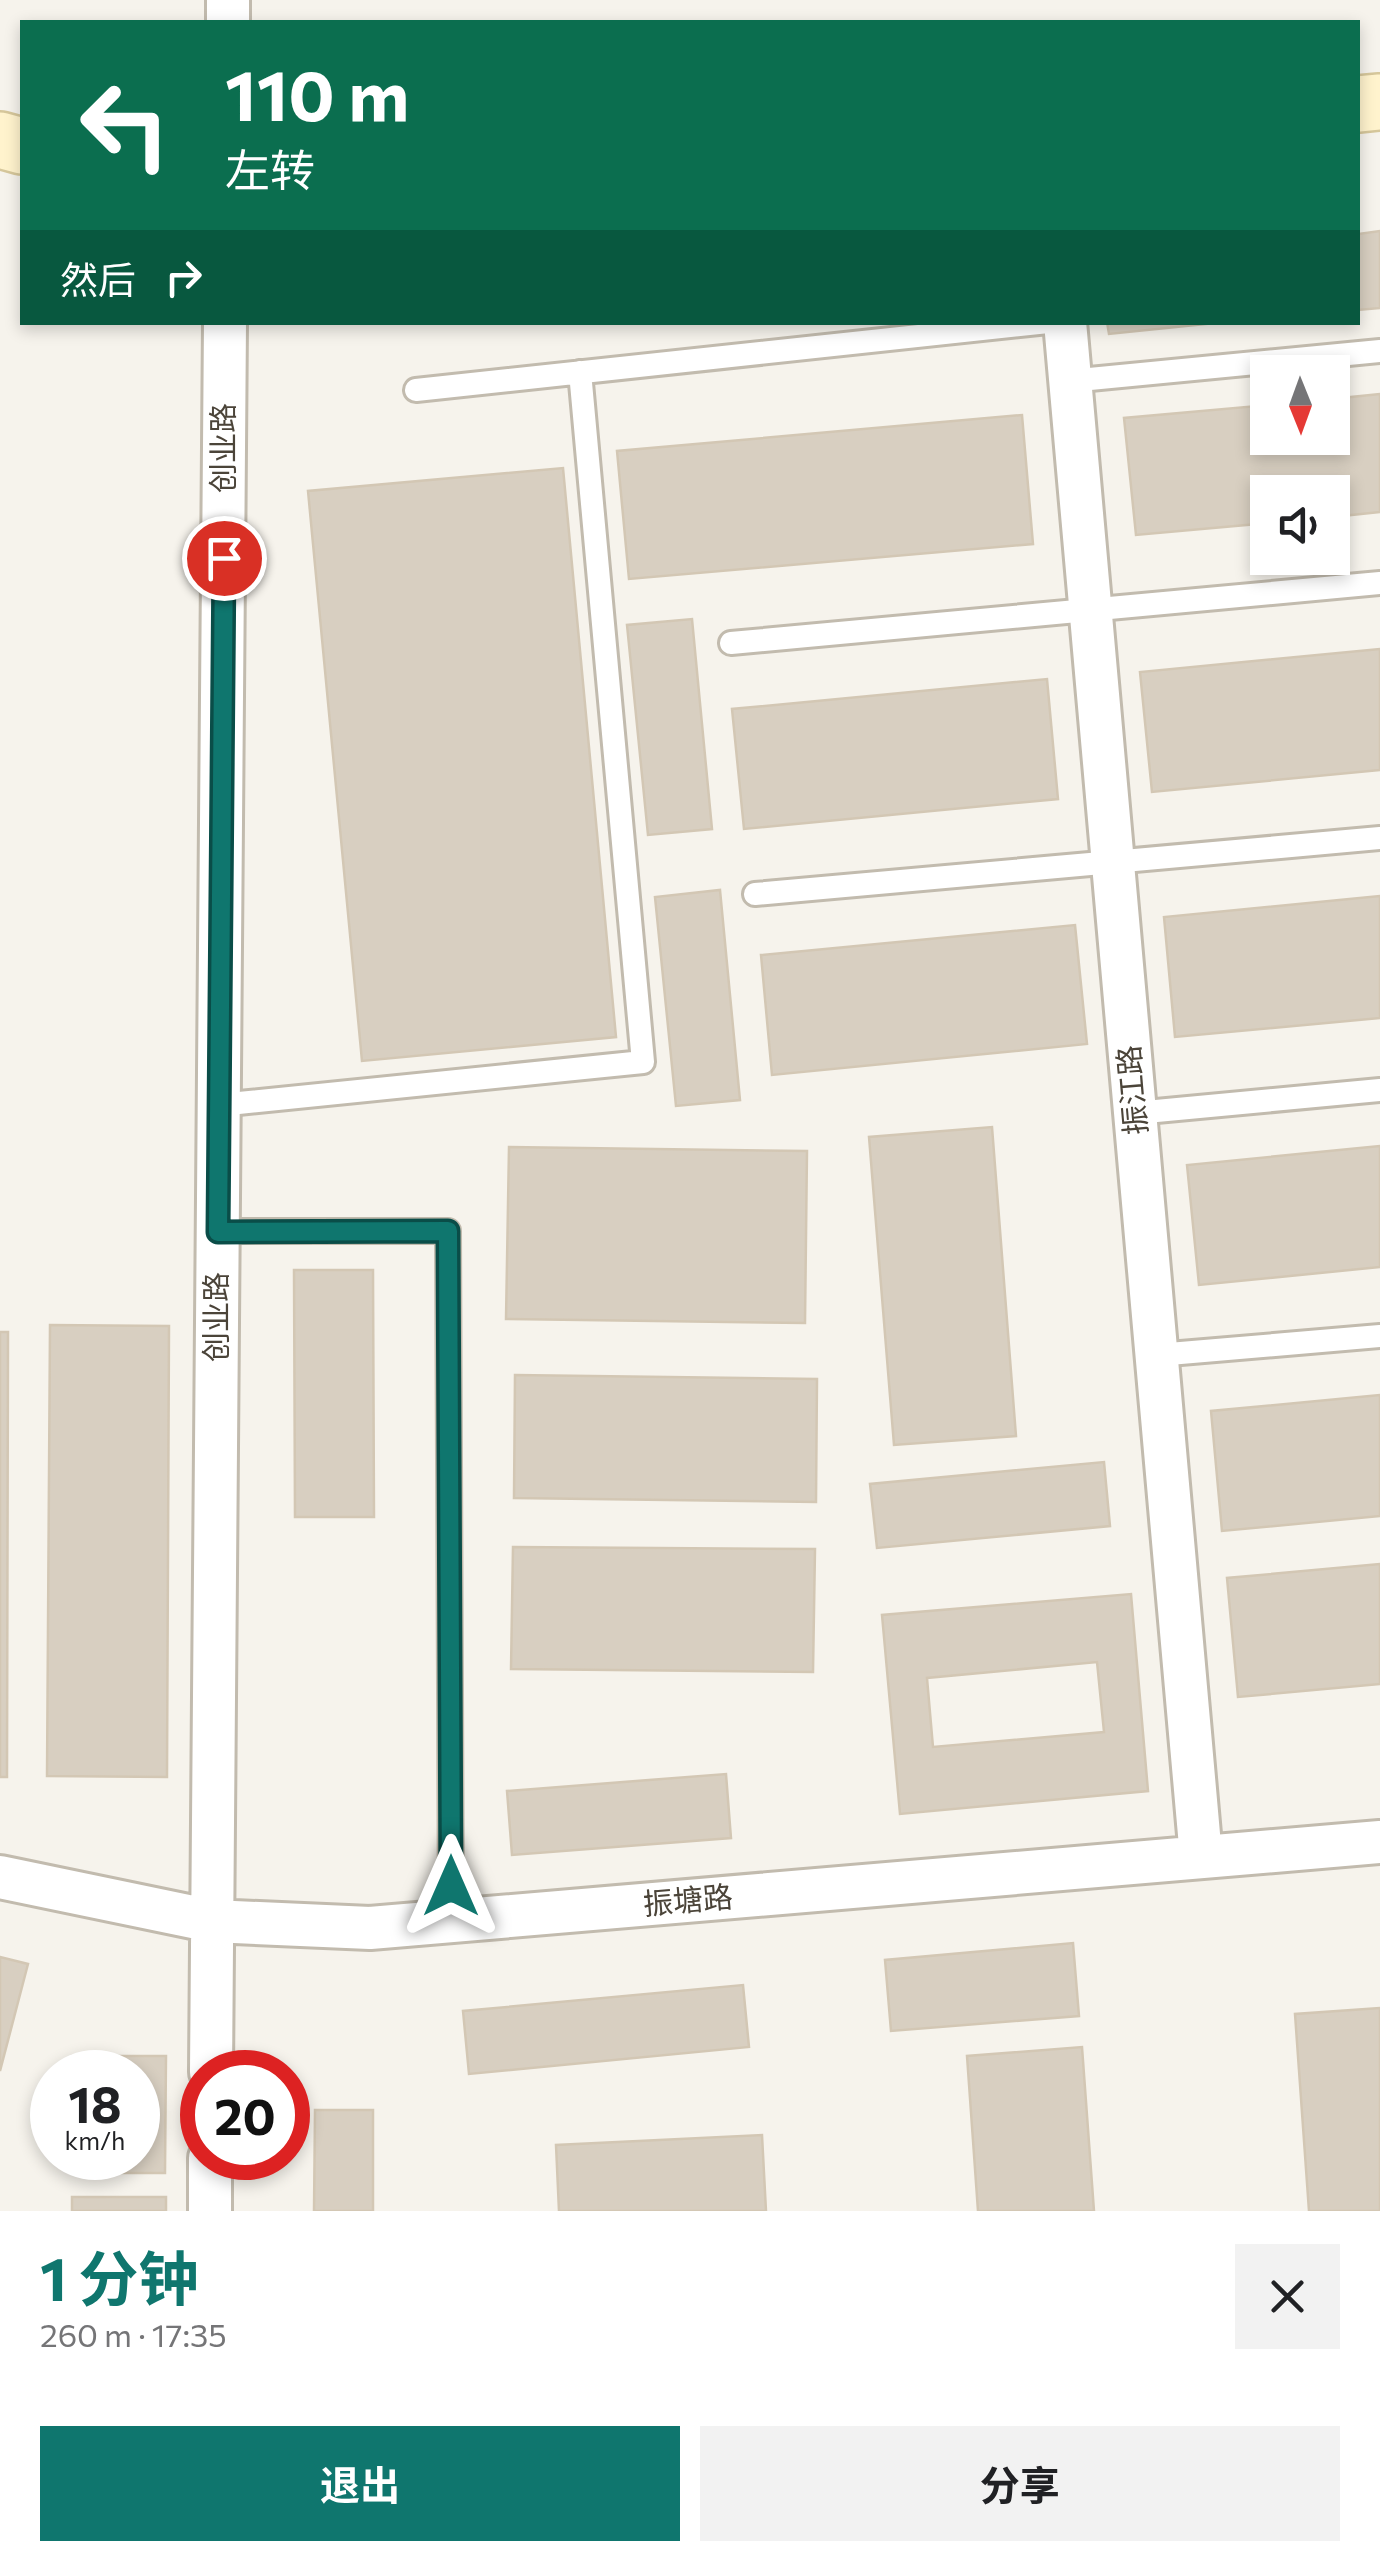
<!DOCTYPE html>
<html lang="zh">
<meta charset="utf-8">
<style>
:root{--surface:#fff;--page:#f2f2f2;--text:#202124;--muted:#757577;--accent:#0f766e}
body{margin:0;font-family:Commissioner,"Noto Sans SC",sans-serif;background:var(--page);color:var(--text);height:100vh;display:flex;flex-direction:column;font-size:38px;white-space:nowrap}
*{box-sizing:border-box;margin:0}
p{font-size:32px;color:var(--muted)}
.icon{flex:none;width:55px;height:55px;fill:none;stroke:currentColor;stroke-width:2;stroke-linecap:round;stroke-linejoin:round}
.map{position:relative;height:2211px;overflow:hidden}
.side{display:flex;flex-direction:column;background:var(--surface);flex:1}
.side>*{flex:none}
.banner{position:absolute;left:20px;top:20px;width:1340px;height:305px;border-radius:0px;box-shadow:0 5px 15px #0003;background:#0b6e4f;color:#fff;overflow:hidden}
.needle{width:65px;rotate:179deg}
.fabs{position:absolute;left:1250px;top:355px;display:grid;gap:20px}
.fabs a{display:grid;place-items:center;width:100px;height:100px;border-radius:0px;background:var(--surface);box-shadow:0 5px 15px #0003;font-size:50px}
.speed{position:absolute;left:30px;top:2050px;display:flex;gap:20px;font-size:50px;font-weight:700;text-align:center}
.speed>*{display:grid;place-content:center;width:130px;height:130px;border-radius:50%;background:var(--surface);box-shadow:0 5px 15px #0003;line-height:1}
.speed small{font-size:25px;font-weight:400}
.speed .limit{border:15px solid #d22;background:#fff;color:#111}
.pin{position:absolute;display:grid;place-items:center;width:85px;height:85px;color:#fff;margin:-42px;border:5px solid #fff;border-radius:50%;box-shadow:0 2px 10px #0007}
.me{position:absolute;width:110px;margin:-55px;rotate:0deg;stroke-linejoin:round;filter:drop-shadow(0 0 8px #0008)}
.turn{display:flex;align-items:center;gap:35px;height:210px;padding:0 40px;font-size:45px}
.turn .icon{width:130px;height:130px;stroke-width:2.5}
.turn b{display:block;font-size:70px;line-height:85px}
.then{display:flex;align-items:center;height:95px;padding:0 40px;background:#0003;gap:20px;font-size:38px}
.round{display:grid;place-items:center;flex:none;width:105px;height:105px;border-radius:0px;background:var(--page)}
.head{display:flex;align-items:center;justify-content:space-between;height:170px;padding:0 40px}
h1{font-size:60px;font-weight:700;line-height:75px;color:var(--accent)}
.primary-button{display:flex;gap:20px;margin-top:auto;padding:20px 40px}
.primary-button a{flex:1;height:115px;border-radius:0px;background:var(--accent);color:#fff;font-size:40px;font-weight:700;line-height:115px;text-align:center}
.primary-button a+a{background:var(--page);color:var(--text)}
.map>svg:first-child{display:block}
</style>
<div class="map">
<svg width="1380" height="2211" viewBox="0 0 1380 2211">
<rect width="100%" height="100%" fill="#f6f3ec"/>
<path fill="#d8cfc1" stroke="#d3c7b4" stroke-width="2.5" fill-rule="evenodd" d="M1380,231V308L1358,310V234Z
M1107,322H1225L1109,334Z
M1380,394V512L1332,517V492H1268V523L1136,535L1124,418L1268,405V438H1332V399Z
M1022,415L1033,544L629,579L617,451Z
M563,468L616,1037L362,1061L308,491Z
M692,619L712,829L648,835L627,625Z
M1380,649V770L1152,792L1140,672Z
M1047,679L1058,799L744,829L732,709Z
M720,890L740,1100L676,1106L655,897Z
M1380,896V1018L1175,1037L1164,917Z
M1075,925L1087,1044L772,1075L761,955Z
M992,1127L1016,1436L894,1445L869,1137Z
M1380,1146V1267L1199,1285L1187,1165Z
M509,1147L807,1151L805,1323L506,1319Z
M294,1270H373L374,1517H295Z
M50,1325L169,1326L167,1777L47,1776Z
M0,1332H8L7,1777H0Z
M515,1375L817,1379L816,1502L514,1498Z
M1380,1395V1516L1222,1531L1211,1411Z
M1104,1462L1110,1526L877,1548L870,1484Z
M513,1547L815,1549L813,1672L511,1669Z
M1380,1564V1684L1238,1697L1227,1578Z
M1131,1594L1148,1791L900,1814L882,1615ZM1097,1662L1104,1732L933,1747L927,1678Z
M726,1774L731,1838L512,1855L507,1791Z
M1073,1943L1079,2016L891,2031L885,1960Z
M0,1957L28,1964L0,2071Z
M743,1985L749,2047L469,2074L463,2011Z
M1380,2008V2211H1309L1295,2014Z
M1082,2047L1094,2211H978L967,2056Z
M72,2056H166L165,2173H71V2158H138V2072H72Z
M315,2110H373V2211H314Z
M762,2135L766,2211H559L556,2145Z
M72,2197H166V2211H72Z"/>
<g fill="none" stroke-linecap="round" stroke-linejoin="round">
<defs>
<path id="lane" d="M1069,381L1380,351
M416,390L1048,322
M731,643L1380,583
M755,894L1380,838
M219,1105L643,1062L580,372
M1135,1113L1380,1090
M218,1231H448L451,1921
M1157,1355L1380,1336"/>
<path id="street" d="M228,22V0
M1065,322L1201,1857
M0,1877L212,1921L370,1928L1380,1842
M211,2072L225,322
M210,2211V2158"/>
<path id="secondary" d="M1358,104L1380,102
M0,140L22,146"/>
</defs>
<use href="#lane" stroke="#c2bbae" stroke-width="28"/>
<use href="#street" stroke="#c2bbae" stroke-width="48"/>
<use href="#secondary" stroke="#d6c79b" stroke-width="60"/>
<use href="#lane" stroke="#fff" stroke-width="22"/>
<use href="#street" stroke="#fff" stroke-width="42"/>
<use href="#secondary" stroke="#fff3cd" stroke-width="55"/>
</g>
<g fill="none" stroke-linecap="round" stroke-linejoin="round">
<defs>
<path id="route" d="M224,558L218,1232L448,1231L451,1886"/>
</defs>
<use href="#route" stroke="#0a4d48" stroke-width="25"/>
<use href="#route" stroke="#0f766e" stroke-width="18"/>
</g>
<g text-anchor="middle" stroke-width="8" stroke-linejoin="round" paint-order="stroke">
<g font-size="30" fill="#4b4439" stroke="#fff">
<text transform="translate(224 448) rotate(-90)" y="10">创业路</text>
<text transform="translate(1133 1090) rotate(-95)" y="10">振江路</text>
<text transform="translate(217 1317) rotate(-90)" y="10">创业路</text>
<text transform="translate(688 1901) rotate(-5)" y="10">振塘路</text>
</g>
</g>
</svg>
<div class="fabs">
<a><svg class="needle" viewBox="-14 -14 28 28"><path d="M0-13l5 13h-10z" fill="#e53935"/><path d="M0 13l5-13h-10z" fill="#757577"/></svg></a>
<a><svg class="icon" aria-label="sound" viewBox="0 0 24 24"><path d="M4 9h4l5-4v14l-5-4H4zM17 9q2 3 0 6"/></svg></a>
</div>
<div class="speed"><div>18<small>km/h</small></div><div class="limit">20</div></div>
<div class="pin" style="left:224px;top:558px;background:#d93025"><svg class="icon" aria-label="arrive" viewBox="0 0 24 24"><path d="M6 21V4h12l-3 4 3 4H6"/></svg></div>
<svg class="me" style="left:451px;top:1886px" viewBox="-20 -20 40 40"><path d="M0-17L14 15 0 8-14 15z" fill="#0f766e" stroke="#fff" stroke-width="4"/></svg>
<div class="banner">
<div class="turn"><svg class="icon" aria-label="left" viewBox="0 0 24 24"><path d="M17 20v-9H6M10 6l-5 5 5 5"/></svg><div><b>110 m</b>左转</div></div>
<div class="then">然后<svg class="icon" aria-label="right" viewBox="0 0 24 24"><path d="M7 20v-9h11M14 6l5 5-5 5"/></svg></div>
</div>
</div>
<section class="side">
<div class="head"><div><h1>1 分钟</h1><p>260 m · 17:35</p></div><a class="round"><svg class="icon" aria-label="close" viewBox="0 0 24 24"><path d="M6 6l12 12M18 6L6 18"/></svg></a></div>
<div class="primary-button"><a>退出</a><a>分享</a></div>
</section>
